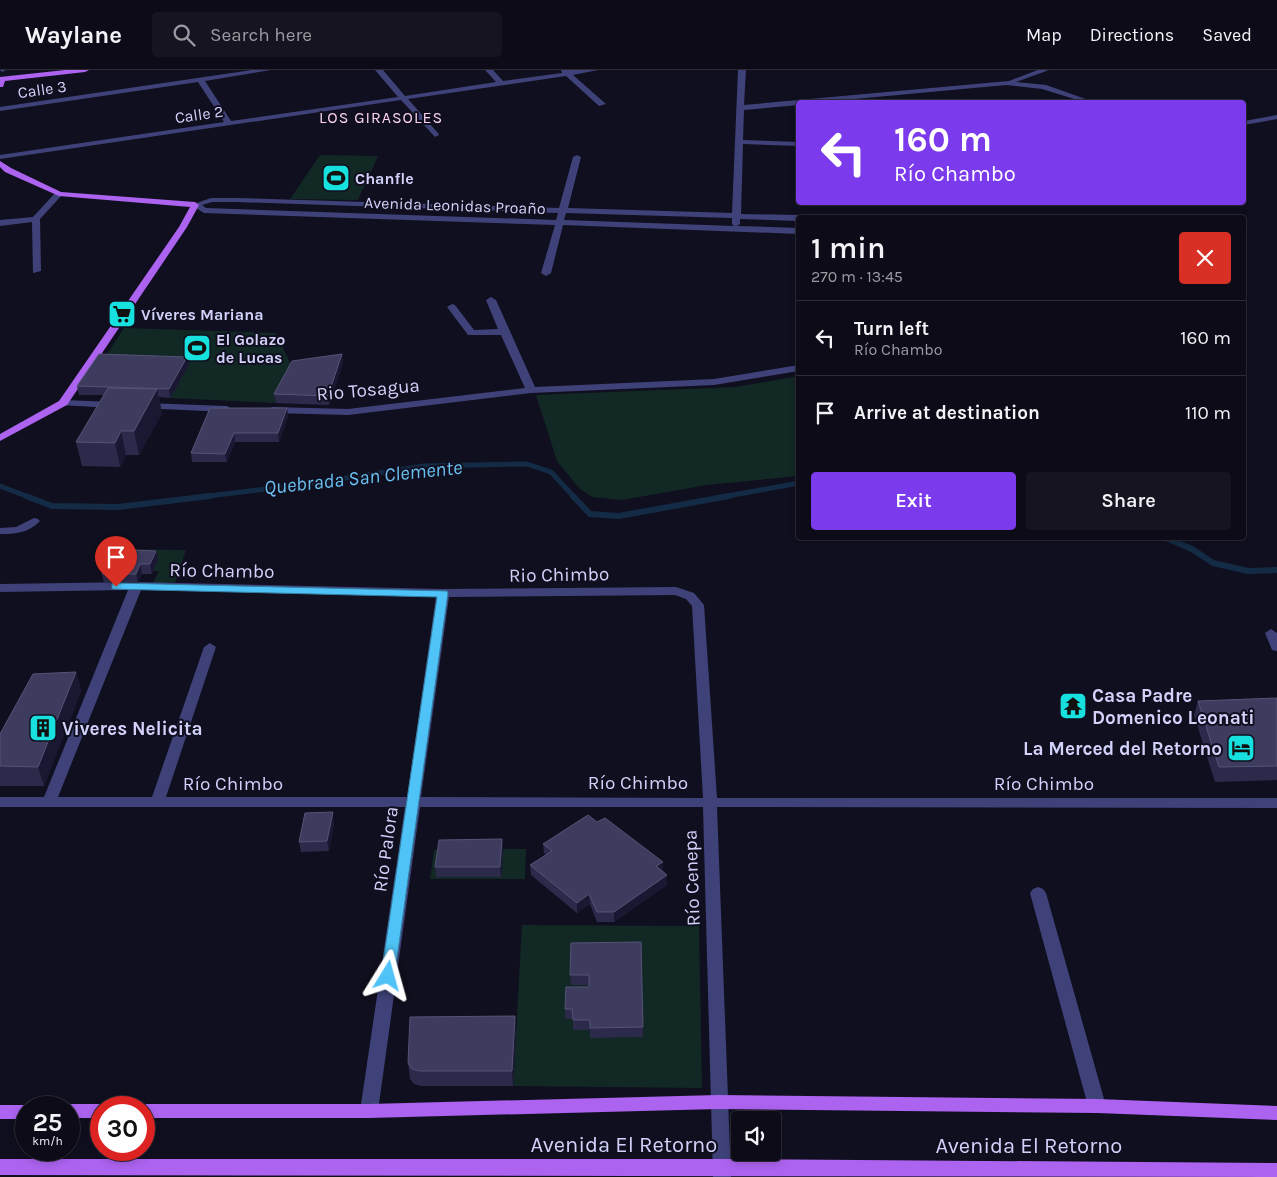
<!DOCTYPE html>
<meta charset="utf-8">
<style>
:root{--surface:#0c0b17;--page:#151420;--text:#f1f3f6;--muted:#9a9ba1;--line:#2c2b36;--accent:#7c3aed}
body{margin:0;font-family:Karla,sans-serif;background:var(--page);color:var(--text);height:100vh;display:flex;flex-direction:column;font-size:19px;white-space:nowrap}
*{box-sizing:border-box;margin:0}
p{font-size:16px;color:var(--muted)}
.icon{flex:none;width:28px;height:28px;fill:none;stroke:currentColor;stroke-width:2;stroke-linecap:round;stroke-linejoin:round}
.map{position:relative;flex:1;overflow:hidden}
.panel{position:absolute;left:796px;top:145px;width:450px;height:325px;display:flex;flex-direction:column;background:var(--surface);border-radius:5px;box-shadow:0 2px 8px #0003,0 0 0 1px var(--line)}
.panel>*{flex:none}
.banner{position:absolute;left:796px;top:30px;width:450px;height:105px;border-radius:5px;box-shadow:0 2px 8px #0003,0 0 0 1px var(--line);background:#7c3aed;color:#fff;overflow:hidden}
.fabs{position:absolute;left:731px;top:1041px;display:grid;gap:10px}
.fabs a{display:grid;place-items:center;width:50px;height:50px;border-radius:5px;background:var(--surface);box-shadow:0 2px 8px #0003,0 0 0 1px var(--line);font-size:25px}
.speed{position:absolute;left:15px;top:1026px;display:flex;gap:10px;font-size:25px;font-weight:700;text-align:center}
.speed>*{display:grid;place-content:center;width:65px;height:65px;border-radius:50%;background:var(--surface);box-shadow:0 2px 8px #0003,0 0 0 1px var(--line);line-height:1}
.speed small{font-size:12px;font-weight:400}
.speed .limit{border:8px solid #d22;background:#fff;color:#111}
.pin{position:absolute;display:grid;place-items:center;width:42px;height:42px;color:#fff;margin:-51px -21px;border-radius:50% 50% 50% 0;rotate:-45deg;box-shadow:0 0 5px #0007}
.pin .icon{rotate:45deg}
.me{position:absolute;width:55px;margin:-28px;rotate:8deg;stroke-linejoin:round;filter:drop-shadow(0 0 4px #0008)}
.turn{display:flex;align-items:center;gap:18px;height:105px;padding:0 15px;font-size:22px}
.turn .icon{width:65px;height:65px;stroke-width:2.5}
.turn b{display:block;font-size:35px;line-height:42px}
.round{display:grid;place-items:center;flex:none;width:52px;height:52px;border-radius:5px;background:var(--page)}
.headline{display:flex;align-items:center;justify-content:space-between;height:85px;padding:0 15px}
h1{font-size:30px;font-weight:600;line-height:38px}
.cta{display:flex;gap:10px;margin-top:auto;padding:10px 15px}
.cta a{flex:1;height:58px;border-radius:5px;background:var(--accent);color:#fff;font-size:20px;font-weight:600;line-height:58px;text-align:center}
.cta a+a{background:var(--page);color:var(--text)}
ul{padding:0;list-style:none}
li{display:flex;align-items:center;gap:15px;height:75px;padding:0 15px;border-top:1px solid var(--line)}
li div{flex:1}
li b{display:block;font-size:19px}
li em{font-style:normal}
header{display:flex;align-items:center;gap:30px;box-sizing:border-box;height:70px;padding:0 25px;background:var(--surface);border-bottom:1px solid var(--line)}
header strong{font-size:24px}
nav{display:flex;gap:28px;margin-inline-start:auto;font-size:18px}
.search{width:350px;height:45px;background:var(--page);display:flex;align-items:center;gap:12px;box-sizing:border-box;padding:0 18px;border-radius:5px;color:var(--muted);font-size:19px}
.map>svg:first-child{display:block}
</style>
<header>
<strong>Waylane</strong>
<div class="search"><svg class="icon" aria-label="search" viewBox="0 0 24 24"><circle cx="10" cy="10" r="6"/><path d="M15 15l6 6"/></svg>Search here</div>
<nav><a>Map</a><a>Directions</a><a>Saved</a></nav>
</header>
<div class="map">
<svg width="1277" height="1107" viewBox="0 0 1277 1107">
<rect width="100%" height="100%" fill="#100f1f"/>
<path fill="#122825" d="M320,85L378,86L358,130L290,129Z
M124,258L276,263L293,299L276,333L170,328L188,296L101,293Z
M799,306V406L707,415L622,430L592,427L579,418L557,391L536,325L736,317Z
M120,479L186,480L175,513H153L159,501H153L158,490L113,496Z
M503,779H526L525,809H430L434,780H440L437,807H501Z
M522,855L699,856L702,1018L513,1016Z"/>
<g fill="none" stroke-linecap="round" stroke-linejoin="round">
<path stroke="#132b44" stroke-width="5" d="M0,416L29,427
M200,427L301,415L424,396L527,394L551,402L574,427
M722,427L799,413"/>
<path stroke="#132b44" stroke-width="6" d="M26,426L52,436L118,437L210,426
M573,426L590,444L619,446L729,426
M1166,468L1192,479L1213,493L1248,501L1277,500"/>
<path fill="#3e4279" fill-rule="evenodd" d="M0,0H6L2,2Z
M252,0H271L205,11L231,51L398,27L375,0H383L405,26L496,12L485,0H493L503,11L562,3L561,0H598L573,5L606,34L599,36L566,6L408,29L438,63L439,65L435,67L401,30L0,89V85L224,52L198,12L0,41V37Z
M738,0H746L744,35L1009,11L1038,0H1049L1016,12L1046,15L1094,32H1084L1042,19L1006,15L822,32H799V35L744,40L743,70L799,72V76L743,74L741,144L799,145L803,148H799V151L740,149V154L737,156L799,158V164L563,155L551,203L546,206L541,203L555,155L204,143L191,135L211,128H236L559,138L573,87L577,85L581,87L568,138L732,143ZM212,132H236L558,143L556,150L206,138L202,135ZM566,143L732,148V154L734,156L564,150Z
M1277,45V49L1244,55V51Z
M56,122L63,124L40,149L41,201L33,203L32,152L0,156V150L33,147Z
M491,227L496,230L535,317L714,309L799,295V301L714,315L531,323L348,345L272,343L267,340L272,337L348,339L525,318L501,265H468L447,237L452,234L455,235L474,260L498,259L486,230Z
M63,330L114,332L119,335L114,338L59,335V331Z
M144,333L227,336L232,339L227,342L140,338L139,336Z
M34,448L38,449L40,451C29,463 15,464 0,464V458L16,457Z
M136,512L443,519L676,517L694,523L704,535L717,728H1277V738L717,737L731,1107H713L703,737H420L378,1041L375,1046L369,1048L363,1046L360,1041L405,737H0V727H44L128,520L0,522V514ZM141,520L436,527L407,727H166L216,577L210,573L204,577L152,727H58ZM675,525L686,529L692,536L703,728L421,727L449,527Z
M1271,559L1277,563V581L1272,580L1265,563Z
M1038,817L1043,819L1046,823L1106,1036L1103,1041L1097,1043L1091,1041L1088,1036L1030,823L1033,819Z"/>
<path fill="#ac63ef" fill-rule="evenodd" d="M65,0H89L85,2L5,11L3,17H0V7Z
M0,91L11,98L61,122L195,132L199,135L187,157L67,335L0,371V364L59,331L179,157L190,137L59,126L5,102L0,97Z
M718,1025L1097,1029L1277,1036V1050L1097,1043L718,1039L369,1048H144V1038H137L144,1034H369Z
M69,1034H101L108,1038H101V1048H69V1038H62Z
M0,1035H26L32,1038H26V1049H0Z
M0,1089H721L1277,1093V1107L0,1105Z"/>
</g>
<path fill="#2c2a4b" d="M342,284L343,293L329,335L276,333L274,324Z
M187,287L189,295L170,328L159,327L162,343L139,385H126L120,397L82,396L76,372L104,325H79L77,316Z
M287,338L288,347L279,372H235L227,392H192L191,383Z
M156,481L158,490L152,504H142L138,513H104L102,504L131,487Z
M76,602L81,621L44,716H0V664Z
M1277,628V710L1215,712L1194,645L1198,631Z
M334,752L329,781L301,782L299,772Z
M597,752L663,792V801L667,805V815L614,852H597L590,834L577,843L531,805L530,795L546,785L544,783L543,774Z
M502,769L503,779L501,807H436L435,797Z
M641,872L643,967L590,968V960H573V949H565V939L589,917V915H571L570,905Z
M515,946L516,961L513,1016H421L414,1014L410,1009L408,993Z"/>
<path fill="#1a1732" d="M342,284L343,293L329,335L328,326Z
M187,287L189,295L170,328L169,319Z
M157,319L162,343L139,385L134,361Z
M287,338L288,347L279,372L278,363Z
M121,361L126,385L120,397L115,373Z
M234,363L235,372L227,392L225,384Z
M156,481L158,490L152,504L150,494Z
M140,494L142,504L138,513L136,504Z
M76,602L81,621L44,716L38,697Z
M333,742L334,752L329,781L327,771Z
M502,769L503,779L501,807L500,797Z
M663,792V802L656,796Z
M667,805V815L614,852V842Z
M589,824L590,834L577,843V833Z
M515,946L516,961L513,1016L512,1001Z"/>
<path fill="#3e3c5e" stroke="#555376" d="M99,284L187,287L169,319L77,316Z
M342,284L328,326L274,324L292,291Z
M108,318L157,319L134,361H121L115,373L76,372Z
M210,338H287L278,363H234L225,384L191,383Z
M134,480L156,481L150,494H140L136,504H102L111,486L131,487Z
M76,602L38,697L0,696V664L33,604Z
M1277,628V696L1219,697L1198,631Z
M333,742L327,771L299,772L305,743Z
M588,745L597,752L605,748L663,792L656,796L667,805L614,842H597L589,824L577,833L530,795L552,781L543,774Z
M502,769L500,797H435L439,770Z
M641,872L643,957L590,958V950H573L572,939H565L566,917H589V905H570L571,873Z
M515,946L512,1001H419L412,999L408,993L410,947Z"/>
<path fill="#4fc3f7" stroke="#337fa1" d="M116,513L447,521L448,523L394,910H383L381,906L437,527L112,519V514Z"/>
<defs>
<symbol id="stadium-square" viewBox="-11 -11 22 22"><rect x="-9" y="-9" width="18" height="18" rx="4" fill="#17e1df" stroke="#100f1f"/><path d="M0-5a6.5 5 0 1 0 0 10a6.5 5 0 1 0 0-10ZM-3.5-1.8h7v3.6h-7Z" fill="#111"/></symbol>
<symbol id="supermarket-square" viewBox="-11 -11 22 22"><rect x="-9" y="-9" width="18" height="18" rx="4" fill="#17e1df" stroke="#100f1f"/><path d="M-6-5.5h2.5l.6 2H6L4.5 2H-2.5L-4.4-4H-6ZM-1.5 3.2a1.3 1.3 0 1 0 .1 0ZM3 3.2a1.3 1.3 0 1 0 .1 0Z" fill="#111"/></symbol>
<symbol id="temple-square" viewBox="-11 -11 22 22"><rect x="-9" y="-9" width="18" height="18" rx="4" fill="#17e1df" stroke="#100f1f"/><path d="M0-6L5-2H3V0L6.5 2.5H4V6H1.5V3h-3V6H-4V2.5H-6.5L-3 0V-2H-5Z" fill="#111"/></symbol>
<symbol id="building-square" viewBox="-11 -11 22 22"><rect x="-9" y="-9" width="18" height="18" rx="4" fill="#17e1df" stroke="#100f1f"/><path d="M-4-6H4V6H1V3H-1V6H-4ZM-2.5-4.3h1.7v1.8h-1.7ZM.8-4.3h1.7v1.8H.8ZM-2.5-1h1.7V.8h-1.7ZM.8-1h1.7V.8H.8Z" fill="#111"/></symbol>
<symbol id="hotel-square" viewBox="-11 -11 22 22"><rect x="-9" y="-9" width="18" height="18" rx="4" fill="#17e1df" stroke="#100f1f"/><path d="M-6-4.5h1.5V1H6V5H4.5V3h-9V5H-6ZM-4 0a1.8 1.8 0 1 1 3.6 0ZM.5 0V-2.5h3Q6-2.5 6 0Z" fill="#111"/></symbol>
</defs>
<g fill-rule="evenodd">
<use href="#stadium-square" x="320" y="92" width="32" height="32"/>
<use href="#supermarket-square" x="106" y="228" width="32" height="32"/>
<use href="#stadium-square" x="181" y="262" width="32" height="32"/>
<use href="#temple-square" x="1057" y="620" width="32" height="32"/>
<use href="#building-square" x="27" y="642" width="32" height="32"/>
<use href="#hotel-square" x="1225" y="662" width="32" height="32"/>
</g>
<g text-anchor="middle" stroke-width="4" stroke-linejoin="round" paint-order="stroke">
<g font-size="16" fill="#d1d1fa" stroke="#100f1f">
<text transform="translate(42 19) rotate(-8)" y="6">Calle 3</text>
<text transform="translate(199 44) rotate(-8)" y="6">Calle 2</text>
<text transform="translate(455 135) rotate(2)" y="6">Avenida Leonidas Proaño</text>
</g>
<g font-size="16" letter-spacing="1" fill="#fbd3f0" stroke="#100f1f">
<text x="381" y="53">LOS GIRASOLES</text>
</g>
<g font-size="16" font-weight="bold" fill="#d1d1fa" stroke="#100f1f" text-anchor="start">
<text x="355" y="114">Chanfle</text>
<text x="141" y="250">Víveres Mariana</text>
<text x="216" y="275">El Golazo<tspan x="216" dy="18">de Lucas</tspan></text>
</g>
<g font-size="19" fill="#d1d1fa" stroke="#100f1f">
<text transform="translate(368 319) rotate(-5)" y="7">Rio Tosagua</text>
<text transform="translate(222 500) rotate(1)" y="7">Río Chambo</text>
<text transform="translate(559 504) rotate(-1)" y="7">Rio Chimbo</text>
<text x="638" y="719">Río Chimbo</text>
<text x="233" y="720">Río Chimbo</text>
<text x="1044" y="720">Río Chimbo</text>
<text transform="translate(385 779) rotate(-82)" y="7">Río Palora</text>
<text transform="translate(691 808) rotate(-92)" y="7">Río Cenepa</text>
</g>
<g font-size="19" font-weight="bold" fill="#d1d1fa" stroke="#100f1f" text-anchor="start">
<text x="1092" y="632">Casa Padre<tspan x="1092" dy="22">Domenico Leonati</tspan></text>
<text x="62" y="665">Viveres Nelicita</text>
<text x="1222" y="685" text-anchor="end">La Merced del Retorno</text>
</g>
<g font-size="20" font-style="italic" fill="#69c0f0" stroke="#100f1f">
<text transform="translate(363 407) rotate(-6)" y="7">Quebrada San Clemente</text>
</g>
<g font-size="22" fill="#d1d1fa" stroke="#100f1f">
<text x="624" y="1082">Avenida El Retorno</text>
<text x="1029" y="1083">Avenida El Retorno</text>
</g>
</g>
</svg>
<div class="fabs">
<a><svg class="icon" aria-label="sound" viewBox="0 0 24 24"><path d="M4 9h4l5-4v14l-5-4H4zM17 9q2 3 0 6"/></svg></a>
</div>
<div class="speed"><div>25<small>km/h</small></div><div class="limit">30</div></div>
<div class="pin" style="left:116px;top:517px;background:#d93025"><svg class="icon" aria-label="arrive" viewBox="0 0 24 24"><path d="M6 21V4h12l-3 4 3 4H6"/></svg></div>
<svg class="me" style="left:388px;top:906px" viewBox="-20 -20 40 40"><path d="M0-17L14 15 0 8-14 15z" fill="#4fc3f7" stroke="#fff" stroke-width="4"/></svg>
<div class="banner">
<div class="turn"><svg class="icon" aria-label="left" viewBox="0 0 24 24"><path d="M17 20v-9H6M10 6l-5 5 5 5"/></svg><div><b>160 m</b>Río Chambo</div></div>
</div>
<section class="panel">
<div class="headline"><div><h1>1 min</h1><p>270 m · 13:45</p></div><a class="round" style="background:#d93025;color:#fff"><svg class="icon" aria-label="close" viewBox="0 0 24 24"><path d="M6 6l12 12M18 6L6 18"/></svg></a></div>
<ul>
<li><svg class="icon" aria-label="left" viewBox="0 0 24 24"><path d="M17 20v-9H6M10 6l-5 5 5 5"/></svg><div><b>Turn left</b><p>Río Chambo</p></div><em>160 m</em></li>
<li><svg class="icon" aria-label="arrive" viewBox="0 0 24 24"><path d="M6 21V4h12l-3 4 3 4H6"/></svg><div><b>Arrive at destination</b></div><em>110 m</em></li>
</ul>
<div class="cta"><a>Exit</a><a>Share</a></div>
</section>
</div>
